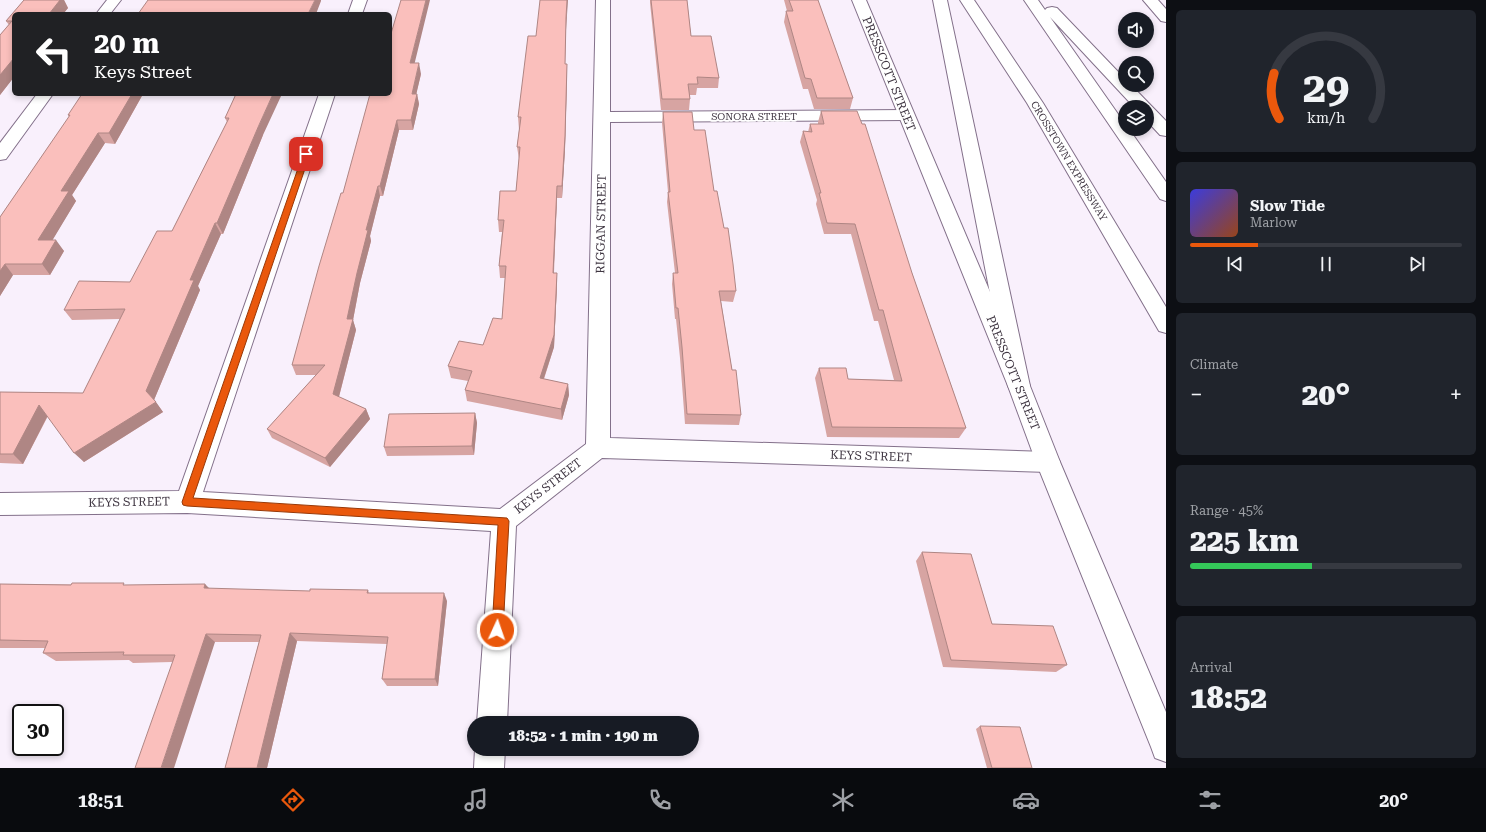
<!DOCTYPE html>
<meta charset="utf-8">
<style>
body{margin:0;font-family:"Roboto Serif",serif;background:#20242c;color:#f1f3f6;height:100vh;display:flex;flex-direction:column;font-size:15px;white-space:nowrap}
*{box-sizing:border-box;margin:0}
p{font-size:13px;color:#9ea1a6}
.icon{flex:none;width:22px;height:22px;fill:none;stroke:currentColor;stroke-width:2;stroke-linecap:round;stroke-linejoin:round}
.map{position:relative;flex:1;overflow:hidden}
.side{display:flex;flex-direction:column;gap:10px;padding:10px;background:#0d0f14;width:320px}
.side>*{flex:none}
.top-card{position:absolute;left:12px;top:12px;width:380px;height:84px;border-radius:6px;box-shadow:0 2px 6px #0003;background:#202124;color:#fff;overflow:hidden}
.buttons{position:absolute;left:1118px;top:12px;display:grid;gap:8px}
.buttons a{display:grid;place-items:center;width:36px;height:36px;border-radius:50%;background:#171b24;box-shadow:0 2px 6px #0003;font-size:20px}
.speed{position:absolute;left:12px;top:704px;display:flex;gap:8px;font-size:20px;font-weight:700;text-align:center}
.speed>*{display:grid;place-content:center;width:52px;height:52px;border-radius:50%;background:#171b24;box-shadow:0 2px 6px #0003;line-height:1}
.speed .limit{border:2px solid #111;border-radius:6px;background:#fff;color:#111}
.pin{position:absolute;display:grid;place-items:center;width:34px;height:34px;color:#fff;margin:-17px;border-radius:8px;box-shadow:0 2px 6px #0006}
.me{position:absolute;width:44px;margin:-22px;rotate:3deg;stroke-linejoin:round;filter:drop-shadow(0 0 3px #0008)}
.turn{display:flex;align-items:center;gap:14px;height:84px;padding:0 16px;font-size:18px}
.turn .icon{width:52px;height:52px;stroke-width:2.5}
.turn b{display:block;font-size:28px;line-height:34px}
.big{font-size:30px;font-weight:800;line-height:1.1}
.side .card{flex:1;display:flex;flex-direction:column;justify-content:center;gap:6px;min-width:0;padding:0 14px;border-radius:6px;background:#20242c}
.side .dial{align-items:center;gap:0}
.dial svg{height:104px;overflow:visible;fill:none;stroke:#363941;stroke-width:7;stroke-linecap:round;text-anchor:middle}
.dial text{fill:#f1f3f6;stroke:none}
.song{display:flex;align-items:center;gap:12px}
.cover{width:48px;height:48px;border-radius:6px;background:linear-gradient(135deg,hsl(240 70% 55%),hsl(20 70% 35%))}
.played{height:4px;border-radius:2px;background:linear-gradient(90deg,#ea580c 25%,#363941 25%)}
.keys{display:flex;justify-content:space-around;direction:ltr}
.heat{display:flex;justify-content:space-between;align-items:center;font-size:22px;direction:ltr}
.charge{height:6px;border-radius:3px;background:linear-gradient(90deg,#34c759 45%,#363941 0)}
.trip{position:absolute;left:467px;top:716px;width:232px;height:40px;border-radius:20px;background:#171b24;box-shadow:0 2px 6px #0003;font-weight:800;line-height:40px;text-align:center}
.menu{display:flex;height:64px;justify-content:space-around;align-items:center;background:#090b0e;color:#9ea1a6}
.menu .icon{width:28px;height:28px}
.menu .current{color:#ea580c}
.menu b{font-size:18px;color:#f1f3f6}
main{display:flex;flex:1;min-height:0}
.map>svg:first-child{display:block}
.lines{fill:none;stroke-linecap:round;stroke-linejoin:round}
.minor-casing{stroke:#83708a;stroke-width:2}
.major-casing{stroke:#83708a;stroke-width:2}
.highway-casing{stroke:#83708a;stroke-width:2}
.minor{fill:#fff;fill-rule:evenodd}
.major{fill:#fff;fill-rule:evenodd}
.highway{fill:#fff;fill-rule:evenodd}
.wall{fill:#d7a4a2}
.shaded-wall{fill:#af8684}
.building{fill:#fabfbc;stroke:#af8684}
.route{fill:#ea580c;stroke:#983908}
.labels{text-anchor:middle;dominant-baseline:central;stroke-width:3.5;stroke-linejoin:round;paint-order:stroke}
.far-street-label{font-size:10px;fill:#403743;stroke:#fff}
.street-label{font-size:12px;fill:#403743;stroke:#fff}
</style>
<main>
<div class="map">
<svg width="1166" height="768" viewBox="0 0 1166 768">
<rect width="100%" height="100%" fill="#f9f0fc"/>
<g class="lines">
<!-- minor casing -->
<g class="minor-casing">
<path id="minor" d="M107 0H121L110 14H96Z
M353 0H367L362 14H348Z
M596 0H610V112L906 110 912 112 914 115 912 118 906 120 610 122V438L1048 452 1056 455 1060 462 1056 469 1048 472 602 458 516 526 507 723H477L491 531 187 513 0 515V493L179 491 319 94H335L203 492 500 509 586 444Z
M37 94H53L6 159 0 160V143Z
M475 749H505L504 768H474Z"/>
</g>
<!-- major casing -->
<g class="major-casing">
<path id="major" d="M852 0H866L1030 386 1060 462 1166 712V762L1155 758 1151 747 1036 462 1008 386Z
M1143 0H1158L1166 9V22L1161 21Z"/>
</g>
<!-- highway casing -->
<g class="highway-casing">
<path id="highway" d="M933 0H947L1030 386 1027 392 1019 395 1011 392 1008 386Z
M960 0H974L1043 103 1166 307V333L1159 331 1027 103Z
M1024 0H1038L1045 10 1047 8 1052 7 1057 8 1125 79V85H1131L1166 121V136L1160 135 1147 121V107H1134L1050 17 1125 124V129H1129L1166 182V201L1160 199Z"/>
</g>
<!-- minor -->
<use href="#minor" class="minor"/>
<!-- major -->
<use href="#major" class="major"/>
<!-- highway -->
<use href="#highway" class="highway"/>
</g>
<!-- wall -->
<path class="wall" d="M24 0H64L68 8 63 14H14V77L0 95V35L9 25 6 21Z
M650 0H687L691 36 719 78 718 88H697L696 95H690V99L689 110H661L650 3Z
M784 0H818L853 98 850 109H814L808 89H803L784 22 786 11H787Z
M566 30 565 64H567V76L565 149 562 198H557L554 273 557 285 554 347 544 379 568 384 569 395 562 420 467 401 465 390 468 381 451 378 448 366 483 345 502 319 505 278H500L499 266 502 232H499L498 220 516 191 519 159 517 147 519 130 518 117 536 36Z
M421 74 416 94H417L419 104 413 130H399L383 196H380L370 236 371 241 360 283 353 320 356 330 339 397 366 409 370 419 330 467 272 438 267 429 316 375H296L292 365 343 193Z
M143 94 115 144 105 143 72 195 76 201 52 240 64 251 50 275H13L0 296V217L69 117 68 115Z
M236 94 263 135 223 234H221L198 286 200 290 154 400 163 412 84 462 48 416 23 464 0 463V392L83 393 120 319 72 320 64 310 130 282 172 231 227 122 225 118Z
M821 111 912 273 966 428 959 438 827 437 815 378 819 368 848 379 894 380 878 321H874L851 234H824L816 204 817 200 800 142 803 131 808 132 810 124H818V122Z
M663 112 694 130 714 191 724 228 736 291 733 302 721 301 732 370 741 415 739 425 685 424 680 358 676 319H675L672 284 673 273H675L667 202 668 192 662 123Z
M475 413 477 423 474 455 387 456 384 447Z
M922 552 992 624 1067 665 1056 672 943 667 916 561Z
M0 584 127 585 209 589 310 591 368 590 369 593 447 601 438 686H387L382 679 387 644 297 641 267 768H225L259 642H215L172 662 133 663 129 660 56 661 43 653 45 648H0Z
M980 726 1032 768H987L976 729Z"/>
<!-- shaded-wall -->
<path class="shaded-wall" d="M60 0H64L68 8 63 14H49Z
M315 0H321V1L316 14H308Z
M426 0H430L412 74 410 63Z
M567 0H568L566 30 565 76 566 18Z
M14 58V77L0 95V75Z
M419 63 421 74 414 104 412 94Z
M567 64V76L565 149 562 198V186Z
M132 94H143L115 144 109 133Z
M273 94H282L263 135 223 234 217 223 259 125Z
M417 94 419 104 413 130 411 120Z
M397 120 399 130 383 196 380 186Z
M98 133 105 143 72 195 76 201 46 251 38 240 61 191Z
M378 186 380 196 370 236 371 241 360 283 353 320 356 330 337 404 333 394 347 319 357 273 366 230Z
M557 186V198L553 285V273Z
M215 223 221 234 198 286 200 290 154 400 146 391 190 280Z
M56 240 64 251 50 275 42 264Z
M5 264 13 275 0 296V271Z
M557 273V285L554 347 540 390V378Z
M568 384 569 395 562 420 561 409Z
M156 402 163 412 84 462 74 453Z
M39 405 48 415 23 464 13 454Z
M366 409 370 419 330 467 325 458Z
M475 413 477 423 474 455 472 446Z
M205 584 214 593 204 588Z
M444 593 447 601 438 686 435 679Z
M290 633 297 641 267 768H257Z
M206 634 215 642 174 768H161Z"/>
<!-- building -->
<path class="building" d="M24 0H60L49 14H14V58L0 75V35L12 21H6Z
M148 0H315L308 14H138Z
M401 0H426L410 63H419L412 94H417L411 120H397L380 186H378L366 230H368L357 273 347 319H353L333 394 366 409 325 458 267 429 325 365H292L319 266 341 193H343L370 94H390V37Z
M540 0H567L566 18 565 64H567L565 136 562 186H557L553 273H557L554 335 540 378 568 384 561 409 465 390 472 371 448 366 459 341 483 345 493 318 502 319 506 266H499L504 220H498L500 191H516L520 147H517L521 117H518L528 36H536Z
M651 0H687L691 36H711L719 78 697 77 698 84H688L690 99H662Z
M789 0H818L853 98H817L811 79 805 78 786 11H793Z
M82 94H132L109 133H98L61 191H69L38 240H56L42 264H5L0 271V217L70 115H68Z
M236 94H273L259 125 217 223H215L190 280H194L146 391 156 402 74 453 39 405 13 454H0V392L83 393 125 309 64 310 79 281 130 282 157 231H172L229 118H225Z
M821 111H857L862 124H865L912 273 966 428 832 427 819 368H846L848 379 902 381 883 310H879L855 224 827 223 819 193H821L803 131 812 132 810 124H824Z
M663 112H692L694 130H705L714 191H717L724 228H728L733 264 736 291H719L732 370H736L741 415 687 414 682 347 678 308H676L673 273H678L668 192H670Z
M475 413 472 446 384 447 389 414Z
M922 552 971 554 992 624 1053 626 1067 665 951 660Z
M72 583H124L123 585 205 584 204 588 310 591V589L368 590 367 593H444L435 679H382L388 637 290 633 257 768H225L261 635 206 634 161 768H135L175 655H123L124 652 43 653 48 641 0 640V584L71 585Z
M980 726 1020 727 1032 768H992Z"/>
<!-- route -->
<path class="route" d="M306 152 310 154 193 498 507 518 509 521 503 630 501 634 497 635 493 634 492 630 498 525 187 506 183 505 182 502 303 154Z"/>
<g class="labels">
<!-- far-street labels -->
<g class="far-street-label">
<text x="754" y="116">SONORA STREET</text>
<text transform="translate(1069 161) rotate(59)">CROSSTOWN EXPRESSWAY</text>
</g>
<!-- street labels -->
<g class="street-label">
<text transform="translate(889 74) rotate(68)">PRESSCOTT STREET</text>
<text transform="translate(601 224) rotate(-89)">RIGGAN STREET</text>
<text transform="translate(1013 373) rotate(68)">PRESSCOTT STREET</text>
<text transform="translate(871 456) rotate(2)">KEYS STREET</text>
<text transform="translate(548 486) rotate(-38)">KEYS STREET</text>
<text transform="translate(129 502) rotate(-1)">KEYS STREET</text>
</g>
</g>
</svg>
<div class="buttons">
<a><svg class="icon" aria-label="sound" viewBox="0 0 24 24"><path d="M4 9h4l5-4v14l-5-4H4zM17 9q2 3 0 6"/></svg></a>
<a><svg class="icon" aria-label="search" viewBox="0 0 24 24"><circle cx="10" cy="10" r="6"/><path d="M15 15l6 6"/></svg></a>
<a><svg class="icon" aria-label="layers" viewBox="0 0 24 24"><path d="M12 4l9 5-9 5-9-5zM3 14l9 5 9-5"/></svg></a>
</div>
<div class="speed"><div class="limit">30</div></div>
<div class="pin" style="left:306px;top:154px;background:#d93025"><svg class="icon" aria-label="arrive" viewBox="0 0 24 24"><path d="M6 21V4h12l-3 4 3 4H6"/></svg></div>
<svg class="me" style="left:497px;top:630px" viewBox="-20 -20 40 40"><circle r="17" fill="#ea580c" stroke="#fff" stroke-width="3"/><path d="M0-11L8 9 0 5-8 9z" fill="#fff"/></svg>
<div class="trip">18:52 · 1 min · 190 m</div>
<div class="top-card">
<div class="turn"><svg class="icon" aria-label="left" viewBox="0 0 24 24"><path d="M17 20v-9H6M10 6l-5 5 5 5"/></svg><div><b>20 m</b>Keys Street</div></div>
</div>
</div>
<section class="side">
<div class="card dial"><svg viewBox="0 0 100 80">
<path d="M14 69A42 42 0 1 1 86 69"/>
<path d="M14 69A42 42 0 0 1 10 34" stroke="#ea580c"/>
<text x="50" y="56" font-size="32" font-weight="700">29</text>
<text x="50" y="72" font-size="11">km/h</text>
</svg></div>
<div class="card">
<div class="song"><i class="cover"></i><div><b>Slow Tide</b><p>Marlow</p></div></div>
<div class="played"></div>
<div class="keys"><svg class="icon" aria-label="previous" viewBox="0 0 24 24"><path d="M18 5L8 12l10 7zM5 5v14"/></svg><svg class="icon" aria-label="pause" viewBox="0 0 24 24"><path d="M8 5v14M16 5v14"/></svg><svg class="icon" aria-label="next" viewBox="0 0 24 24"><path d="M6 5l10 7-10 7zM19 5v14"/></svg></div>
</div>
<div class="card"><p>Climate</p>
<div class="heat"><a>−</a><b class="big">20°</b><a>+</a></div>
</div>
<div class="card"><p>Range · 45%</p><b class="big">225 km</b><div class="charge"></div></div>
<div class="card"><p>Arrival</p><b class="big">18:52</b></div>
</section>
</main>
<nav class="menu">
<b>18:51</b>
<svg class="icon current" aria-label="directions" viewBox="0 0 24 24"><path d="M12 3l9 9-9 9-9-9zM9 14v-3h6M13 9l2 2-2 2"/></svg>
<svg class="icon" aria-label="music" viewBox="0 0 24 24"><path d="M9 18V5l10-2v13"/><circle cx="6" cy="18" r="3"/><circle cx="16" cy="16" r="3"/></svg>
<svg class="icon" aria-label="phone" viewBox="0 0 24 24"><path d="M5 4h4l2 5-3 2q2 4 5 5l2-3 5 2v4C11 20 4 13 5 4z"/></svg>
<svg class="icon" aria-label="climate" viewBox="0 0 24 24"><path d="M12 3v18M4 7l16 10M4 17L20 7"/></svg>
<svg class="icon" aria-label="car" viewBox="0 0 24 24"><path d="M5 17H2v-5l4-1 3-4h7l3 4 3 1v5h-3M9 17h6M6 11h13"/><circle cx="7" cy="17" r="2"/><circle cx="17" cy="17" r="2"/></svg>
<svg class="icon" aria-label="filters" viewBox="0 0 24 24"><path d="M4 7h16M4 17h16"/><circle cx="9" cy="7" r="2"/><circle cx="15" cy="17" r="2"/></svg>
<b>20°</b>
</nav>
